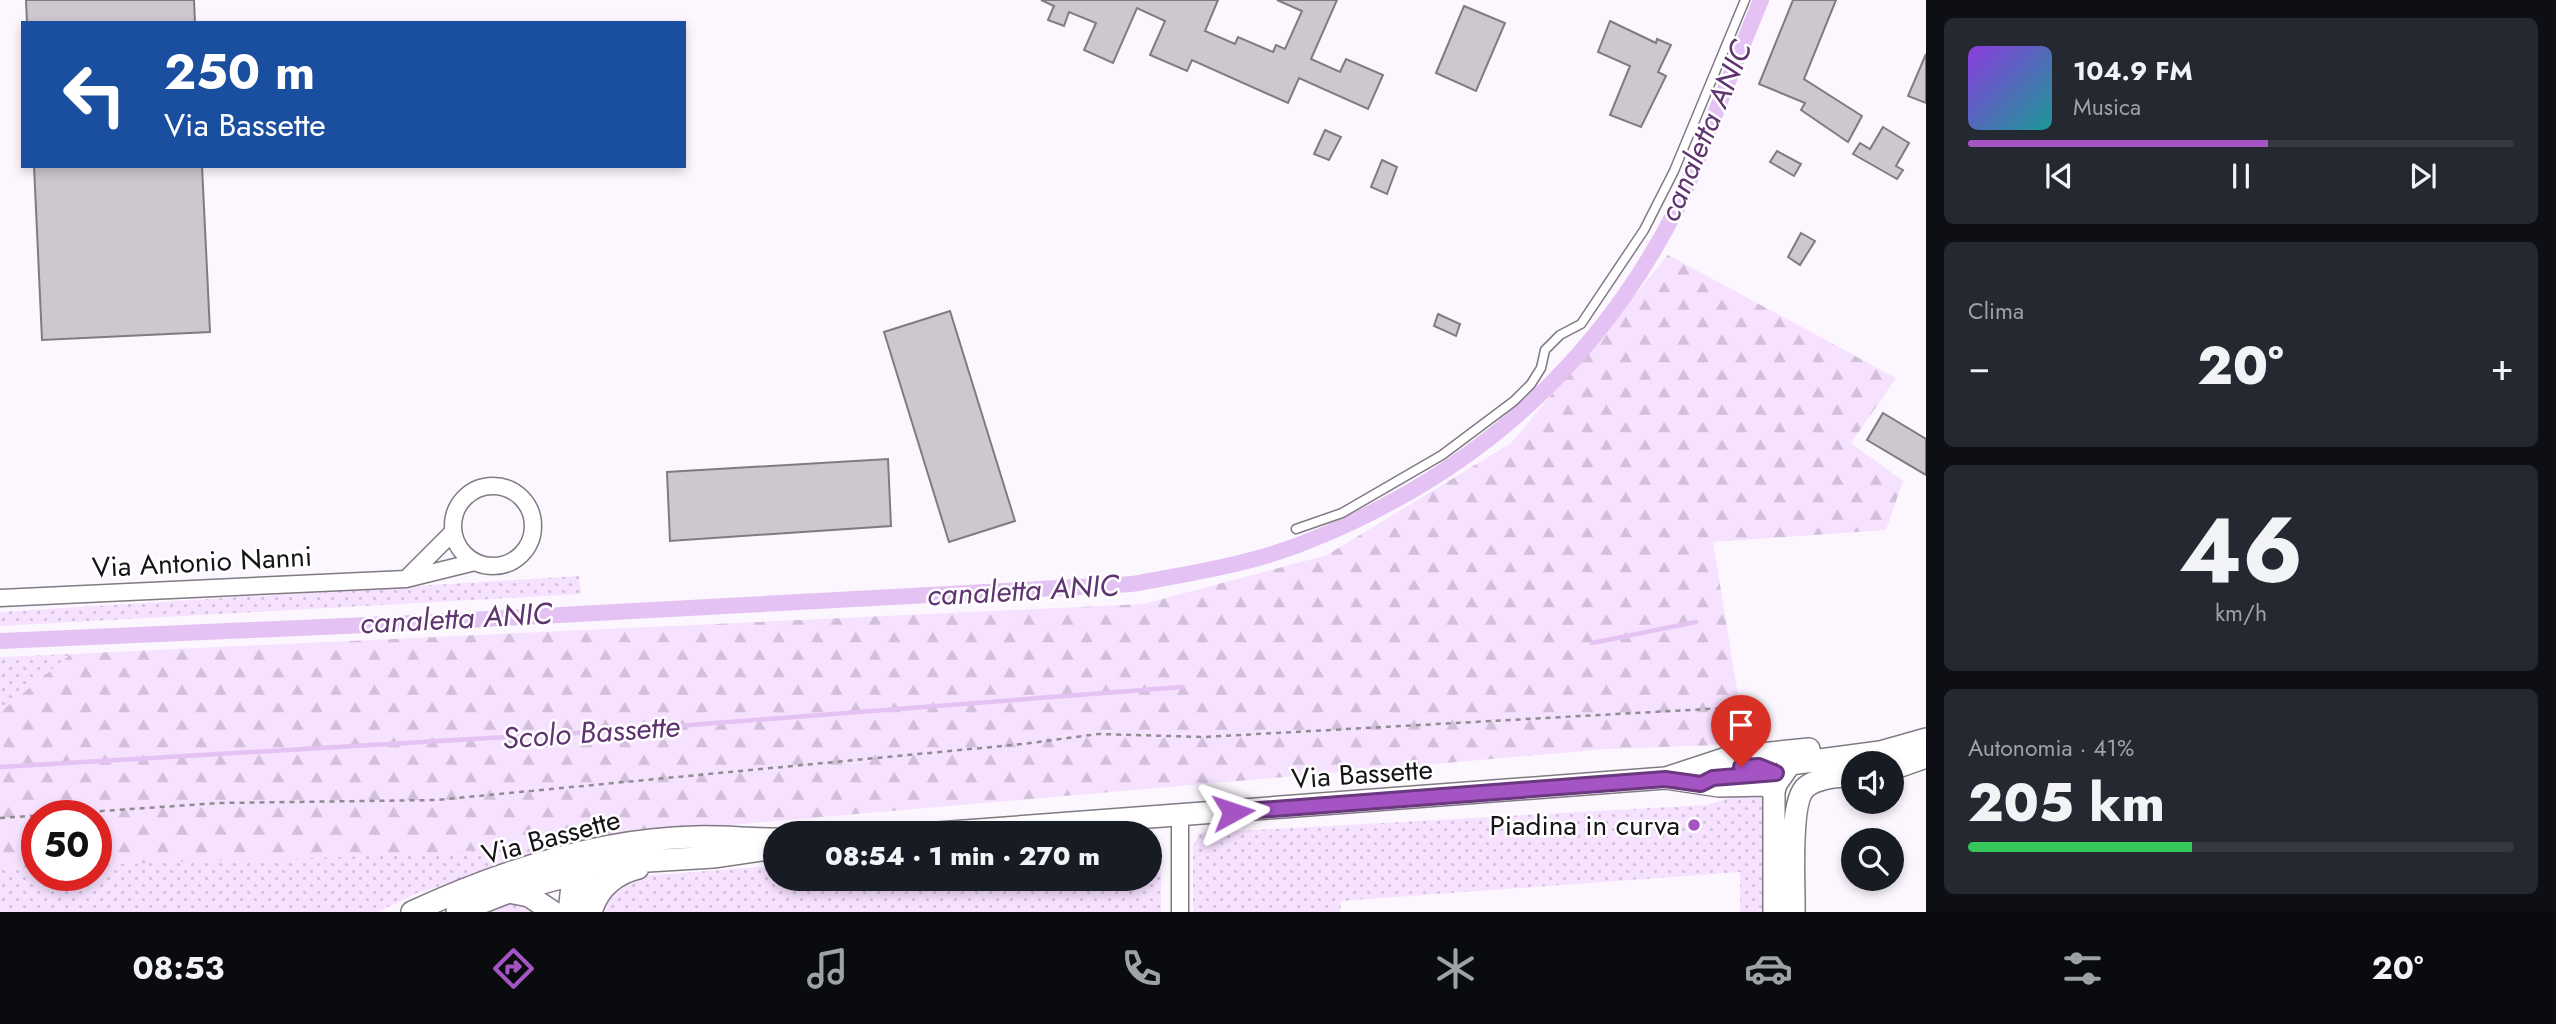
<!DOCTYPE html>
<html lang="it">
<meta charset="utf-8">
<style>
body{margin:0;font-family:Jost,sans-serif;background:#242831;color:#f1f3f6;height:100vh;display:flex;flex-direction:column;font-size:26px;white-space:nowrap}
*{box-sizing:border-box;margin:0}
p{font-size:23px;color:#9ea1a6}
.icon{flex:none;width:38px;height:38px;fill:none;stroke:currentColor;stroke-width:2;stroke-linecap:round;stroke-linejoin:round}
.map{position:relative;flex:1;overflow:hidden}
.sheet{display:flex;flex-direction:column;gap:18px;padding:18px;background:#0d0f14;width:630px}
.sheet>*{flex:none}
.hud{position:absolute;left:21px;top:21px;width:665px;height:147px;border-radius:0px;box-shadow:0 4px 10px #0003;background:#1a4fa0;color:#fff;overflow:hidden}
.buttons{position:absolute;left:1841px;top:751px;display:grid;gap:14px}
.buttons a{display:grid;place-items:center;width:63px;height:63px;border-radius:50%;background:#171b24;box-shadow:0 4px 10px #0003;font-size:35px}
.speed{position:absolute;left:21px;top:800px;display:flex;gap:14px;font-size:35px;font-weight:700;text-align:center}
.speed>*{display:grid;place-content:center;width:91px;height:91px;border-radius:50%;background:#171b24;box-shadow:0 4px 10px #0003;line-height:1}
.speed .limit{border:10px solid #d22;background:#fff;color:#111}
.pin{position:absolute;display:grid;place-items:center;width:60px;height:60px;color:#fff;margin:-72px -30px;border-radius:50% 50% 50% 0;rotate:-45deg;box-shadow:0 0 7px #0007}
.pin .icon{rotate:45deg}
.me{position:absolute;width:77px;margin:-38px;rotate:85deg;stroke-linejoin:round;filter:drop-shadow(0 0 5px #0008)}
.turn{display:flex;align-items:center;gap:24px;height:147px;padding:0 28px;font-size:32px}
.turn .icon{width:91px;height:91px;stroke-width:2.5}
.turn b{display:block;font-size:49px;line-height:60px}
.big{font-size:52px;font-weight:800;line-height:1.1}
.sheet .widget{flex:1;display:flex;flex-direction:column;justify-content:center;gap:10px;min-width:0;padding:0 24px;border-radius:10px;background:#242831}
.sheet .dial{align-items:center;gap:0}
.dial b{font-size:91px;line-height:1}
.song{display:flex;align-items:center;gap:21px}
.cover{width:84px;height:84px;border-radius:10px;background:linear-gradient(135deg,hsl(270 70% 55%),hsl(180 70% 35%))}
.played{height:7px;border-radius:4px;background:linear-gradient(90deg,#a554c4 55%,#363941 55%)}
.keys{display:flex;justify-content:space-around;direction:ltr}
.heat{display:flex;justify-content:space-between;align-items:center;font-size:38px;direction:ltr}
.charge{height:10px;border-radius:5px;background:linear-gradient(90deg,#34c759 41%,#363941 0)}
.trip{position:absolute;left:763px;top:821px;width:399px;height:70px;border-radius:35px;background:#171b24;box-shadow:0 4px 10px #0003;font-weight:800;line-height:70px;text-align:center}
.tab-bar{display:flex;height:112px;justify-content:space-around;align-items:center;background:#090b0e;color:#9ea1a6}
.tab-bar .icon{width:49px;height:49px}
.tab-bar .on{color:#a554c4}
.tab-bar b{font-size:32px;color:#f1f3f6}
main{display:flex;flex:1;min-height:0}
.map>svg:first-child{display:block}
.grass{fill:url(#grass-dots)}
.forest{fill:url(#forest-firs)}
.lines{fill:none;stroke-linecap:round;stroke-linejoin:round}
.stream{stroke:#e5c2f4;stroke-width:4.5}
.canal{stroke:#e5c2f4;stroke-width:16}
.building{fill:#cdc7d0;stroke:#807a83;stroke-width:2}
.lane-casing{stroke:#807a83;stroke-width:11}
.street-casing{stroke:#807a83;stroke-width:19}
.secondary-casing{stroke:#807a83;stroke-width:24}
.path{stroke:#908c91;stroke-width:2.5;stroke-dasharray:5 5;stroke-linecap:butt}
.lane{stroke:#fff;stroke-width:8}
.street{stroke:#fff;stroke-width:16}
.secondary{stroke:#fff;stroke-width:21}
.route-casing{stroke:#6b377f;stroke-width:18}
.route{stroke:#a554c4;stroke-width:12}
.poi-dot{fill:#a554c4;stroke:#fff;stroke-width:2.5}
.labels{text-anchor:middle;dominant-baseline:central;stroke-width:5;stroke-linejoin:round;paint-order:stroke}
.street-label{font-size:28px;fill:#161417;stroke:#fff}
.poi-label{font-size:28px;fill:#161417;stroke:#fff;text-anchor:end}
.water-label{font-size:30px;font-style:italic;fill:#5f3470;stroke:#fff}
</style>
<main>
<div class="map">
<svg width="1926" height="912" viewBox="0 0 1926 912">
<defs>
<pattern id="grass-dots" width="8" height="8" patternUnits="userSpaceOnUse" patternTransform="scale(1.75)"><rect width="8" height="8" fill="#f6e1ff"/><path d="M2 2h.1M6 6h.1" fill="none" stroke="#d2c0da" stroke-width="1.8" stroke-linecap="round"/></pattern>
<pattern id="forest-firs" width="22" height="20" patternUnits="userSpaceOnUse" patternTransform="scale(1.75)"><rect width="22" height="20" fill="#f6e1ff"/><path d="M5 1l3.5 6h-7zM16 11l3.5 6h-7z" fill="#d2c0da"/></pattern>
</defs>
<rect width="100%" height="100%" fill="#fcf7fe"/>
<!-- grass -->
<path class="grass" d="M579 576 581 594 0 626V612Z
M71 654 0 712V657Z
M1751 791 1765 798 1767 912H1740V872L1341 901 1340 912H1193V846L1200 833 1707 805Z
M1150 838 1161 847V912H603L605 901 628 877 775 866V878H1150Z
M598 841 417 893 378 912H0V869L37 867V875H96V865L500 848Z
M514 901 541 912H467Z"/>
<!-- forest -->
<path class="forest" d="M1668 255 1896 378 1851 443 1903 481 1886 530 1713 542 1746 744 1607 749 672 830C482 859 288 857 96 865V816H37V867L0 869V712L71 654 1143 604 1327 555 1511 443Z"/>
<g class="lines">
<!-- stream -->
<path class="stream" d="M1592 643 1696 622
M0 767 625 730 1182 687"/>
<!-- canal -->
<path class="canal" d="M0 641 412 623 1132 584C1192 573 1254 564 1311 540 1474 474 1599 363 1678 206 1689 184 1697 160 1706 137 1724 92 1742 46 1761 0"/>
</g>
<!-- building -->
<path class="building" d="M26 0H194L195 23H27Z
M1041 0H1218L1205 31 1235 44 1238 37 1273 52 1276 45 1285 49 1302 11 1277 0H1337L1311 59 1340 72 1346 59 1383 75 1368 109 1299 78 1288 103 1192 60 1187 71 1150 55 1165 21 1137 8 1113 63 1084 50 1096 23 1069 12 1064 26 1048 20 1054 6Z
M1793 0H1836L1804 79 1862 116 1848 142 1801 110 1805 103 1759 84Z
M1464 6 1505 23 1476 91 1436 73Z
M1610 21 1656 43 1657 39 1671 45 1658 72 1666 76 1641 127 1610 115 1630 66 1598 52Z
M1926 54V103L1908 96Z
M1883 127 1909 143 1896 166 1903 170 1897 179 1853 154 1860 143 1870 149Z
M1325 130 1341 137 1329 160 1314 154Z
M1777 151 1801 164 1794 176 1770 162Z
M1382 160 1397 167 1387 194 1371 187Z
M34 166H202L210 332 42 340Z
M1801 233 1815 241 1800 265 1788 257Z
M950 311 1015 521 949 542 884 332Z
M1438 314 1460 324 1456 336 1434 326Z
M1883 413 1926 439V475L1867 440Z
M888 459 891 526 670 541 667 472Z"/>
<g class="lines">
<!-- lane casing -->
<g class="lane-casing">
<path id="lane" d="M1296 529 1342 513 1442 455 1514 401 1531 384 1541 368 1545 350 1560 335 1581 324 1644 230 1674 171 1745 0"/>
</g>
<!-- street casing -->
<g class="street-casing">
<path id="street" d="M453 526a40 40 0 1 1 80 0a40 40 0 1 1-80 0Z
M408 577 453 532
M0 598 406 579 475 562
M1180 912V816"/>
</g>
<!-- secondary casing -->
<g class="secondary-casing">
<path id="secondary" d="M1892 769 1926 757
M1666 778 1730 757 1809 749
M938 833 1665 778 1719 786 1766 785 1774 792
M574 865 587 873 588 912
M509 892 529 896 553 912
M412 912C499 872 598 839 695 837 721 836 749 839 775 839
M457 912 509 892 615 863 713 857 768 849
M569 912 573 877 582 865
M591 912C598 888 614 874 638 868
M1774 912V792L1776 784 1790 764 1880 752 1926 739
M1794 912C1795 887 1788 802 1806 787 1819 777 1837 777 1853 775"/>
</g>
<!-- path -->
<path class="path" d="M0 818 219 803 436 800 1023 744 1098 734 1204 737 1725 708 1751 725 1759 736"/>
<!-- lane -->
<use href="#lane" class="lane"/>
<!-- street -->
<use href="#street" class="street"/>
<!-- secondary -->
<use href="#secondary" class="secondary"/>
</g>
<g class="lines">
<!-- route casing -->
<g class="route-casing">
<path id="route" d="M1233 812 1665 779 1701 784 1713 778 1776 773 1759 766 1741 767"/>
</g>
<!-- route -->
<use href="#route" class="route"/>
</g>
<!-- markers -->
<circle class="poi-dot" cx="1694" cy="825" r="7"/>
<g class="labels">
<!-- street labels -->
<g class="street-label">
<text transform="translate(202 562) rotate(-3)">Via Antonio Nanni</text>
<text transform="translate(1362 774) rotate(-4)">Via Bassette</text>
<text transform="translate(551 837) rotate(-15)">Via Bassette</text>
</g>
<!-- poi labels -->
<g class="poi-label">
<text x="1680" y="825">Piadina in curva</text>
</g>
<!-- water labels -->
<g class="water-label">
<text transform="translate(1705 131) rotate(-67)">canaletta ANIC</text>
<text transform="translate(1023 590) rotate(-3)">canaletta ANIC</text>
<text transform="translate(456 618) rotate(-3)">canaletta ANIC</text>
<text transform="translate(591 732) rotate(-4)">Scolo Bassette</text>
</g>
</g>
</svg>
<div class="buttons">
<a><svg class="icon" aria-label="sound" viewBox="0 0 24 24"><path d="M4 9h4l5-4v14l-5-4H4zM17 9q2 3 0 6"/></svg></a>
<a><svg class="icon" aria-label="search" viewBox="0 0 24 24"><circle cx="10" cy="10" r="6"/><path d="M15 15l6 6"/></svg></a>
</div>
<div class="speed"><div class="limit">50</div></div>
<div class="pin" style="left:1741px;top:767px;background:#d93025"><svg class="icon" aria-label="arrive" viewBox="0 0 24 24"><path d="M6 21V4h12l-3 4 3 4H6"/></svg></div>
<svg class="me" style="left:1233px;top:812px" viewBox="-20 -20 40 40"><path d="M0-17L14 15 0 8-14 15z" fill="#a554c4" stroke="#fff" stroke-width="4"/></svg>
<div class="trip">08:54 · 1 min · 270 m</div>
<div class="hud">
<div class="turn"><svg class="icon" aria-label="left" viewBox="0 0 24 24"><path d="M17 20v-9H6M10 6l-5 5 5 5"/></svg><div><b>250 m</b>Via Bassette</div></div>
</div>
</div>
<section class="sheet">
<div class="widget">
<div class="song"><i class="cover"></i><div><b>104.9 FM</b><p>Musica</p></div></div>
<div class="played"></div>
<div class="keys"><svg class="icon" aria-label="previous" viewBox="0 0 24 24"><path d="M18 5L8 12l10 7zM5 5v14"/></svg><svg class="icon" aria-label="pause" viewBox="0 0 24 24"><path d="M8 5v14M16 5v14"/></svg><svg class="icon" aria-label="next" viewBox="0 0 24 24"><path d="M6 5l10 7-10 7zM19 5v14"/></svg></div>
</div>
<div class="widget"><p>Clima</p>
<div class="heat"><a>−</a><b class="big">20°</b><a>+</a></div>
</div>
<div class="widget dial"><b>46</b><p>km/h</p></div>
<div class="widget"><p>Autonomia · 41%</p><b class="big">205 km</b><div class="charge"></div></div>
</section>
</main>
<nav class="tab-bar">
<b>08:53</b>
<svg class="icon on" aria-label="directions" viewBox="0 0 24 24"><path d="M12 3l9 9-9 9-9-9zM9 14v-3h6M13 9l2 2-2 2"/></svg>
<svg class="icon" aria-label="music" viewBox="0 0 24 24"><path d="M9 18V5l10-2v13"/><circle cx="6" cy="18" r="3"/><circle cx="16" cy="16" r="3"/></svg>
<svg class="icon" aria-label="phone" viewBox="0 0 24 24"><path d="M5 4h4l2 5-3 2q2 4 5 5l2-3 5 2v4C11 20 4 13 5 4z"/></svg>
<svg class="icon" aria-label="climate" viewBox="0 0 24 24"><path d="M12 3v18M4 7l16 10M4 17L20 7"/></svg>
<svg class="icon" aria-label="car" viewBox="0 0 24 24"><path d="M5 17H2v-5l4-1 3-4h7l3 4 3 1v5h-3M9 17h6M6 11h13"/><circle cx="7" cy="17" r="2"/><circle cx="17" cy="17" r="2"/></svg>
<svg class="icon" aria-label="filters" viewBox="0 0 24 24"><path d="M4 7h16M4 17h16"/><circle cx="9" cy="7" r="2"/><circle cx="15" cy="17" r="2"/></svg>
<b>20°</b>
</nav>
